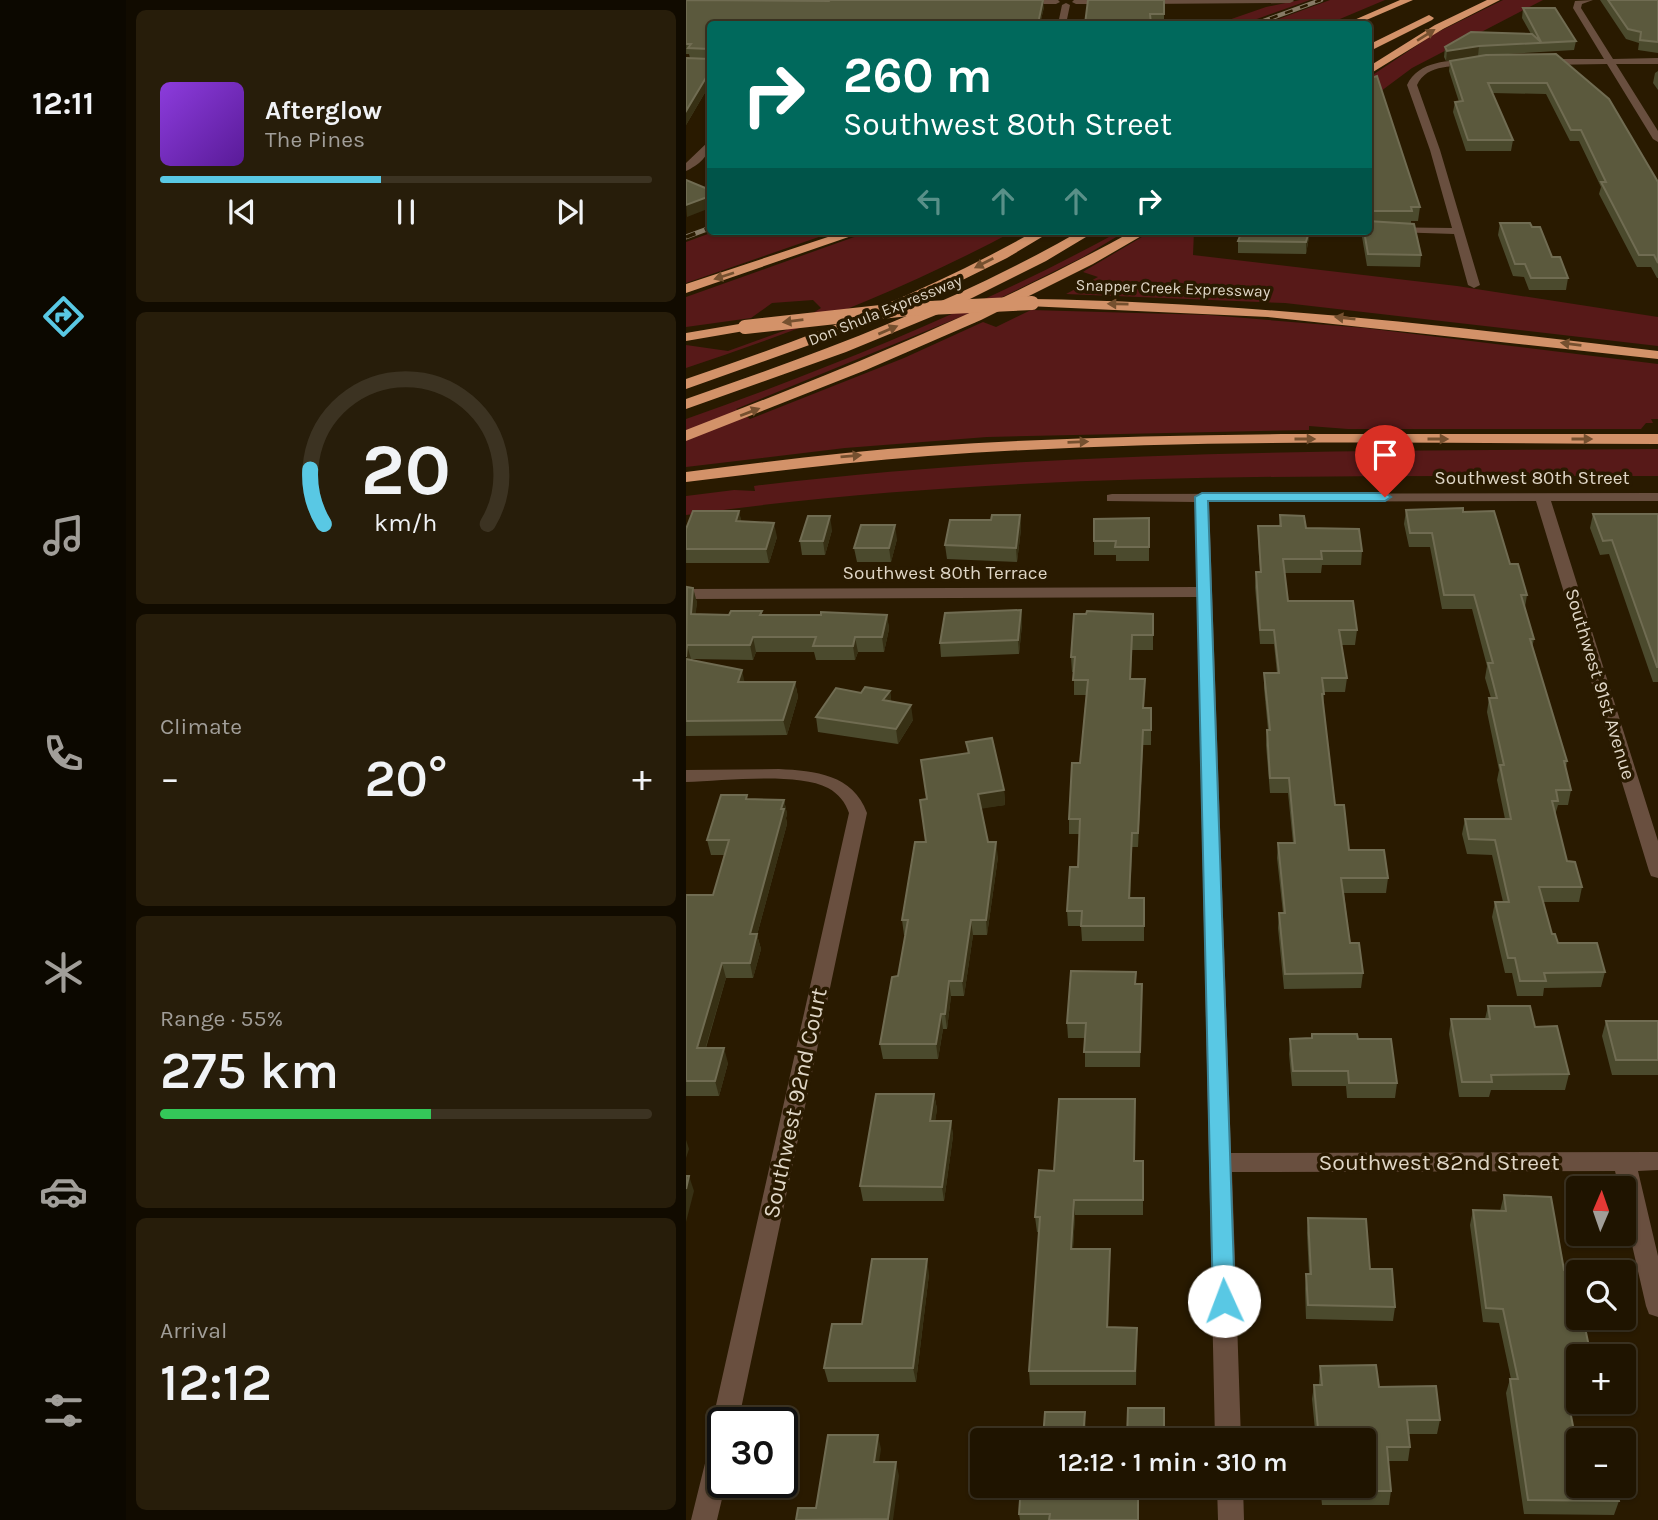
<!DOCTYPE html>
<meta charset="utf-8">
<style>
body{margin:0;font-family:Karla,sans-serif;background:#271d0a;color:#f1f3f6;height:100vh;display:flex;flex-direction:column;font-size:26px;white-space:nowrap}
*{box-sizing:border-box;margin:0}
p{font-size:23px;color:#a19e99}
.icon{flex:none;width:38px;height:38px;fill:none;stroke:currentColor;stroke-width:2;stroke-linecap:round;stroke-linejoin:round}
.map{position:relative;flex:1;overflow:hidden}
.panel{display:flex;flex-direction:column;gap:10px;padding:10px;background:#110b00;width:560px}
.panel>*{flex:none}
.guide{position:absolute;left:21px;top:21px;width:665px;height:214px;border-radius:7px;box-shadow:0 2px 5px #0004,0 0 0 2px #3c3322;background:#00695c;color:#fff;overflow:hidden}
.needle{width:46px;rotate:2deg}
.buttons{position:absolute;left:880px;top:1176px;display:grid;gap:14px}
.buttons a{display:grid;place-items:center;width:70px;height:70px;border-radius:7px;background:#1f1400;box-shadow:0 2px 5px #0004,0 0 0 2px #3c3322;font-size:35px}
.speed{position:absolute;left:21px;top:1407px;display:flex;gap:14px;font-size:35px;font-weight:700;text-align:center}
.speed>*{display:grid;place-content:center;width:91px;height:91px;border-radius:50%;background:#1f1400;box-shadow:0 2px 5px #0004,0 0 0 2px #3c3322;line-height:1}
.speed .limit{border:4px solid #111;border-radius:10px;background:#fff;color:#111}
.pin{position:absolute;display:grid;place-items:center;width:60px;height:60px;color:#fff;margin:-72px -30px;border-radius:50% 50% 50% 0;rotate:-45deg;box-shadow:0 0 7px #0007}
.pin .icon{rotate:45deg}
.me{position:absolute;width:77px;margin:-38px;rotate:358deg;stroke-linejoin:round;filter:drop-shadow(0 0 5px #0008)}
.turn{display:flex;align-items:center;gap:24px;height:147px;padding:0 21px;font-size:32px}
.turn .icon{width:91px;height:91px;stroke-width:2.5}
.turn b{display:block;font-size:49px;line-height:60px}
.lanes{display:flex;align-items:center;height:66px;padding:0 21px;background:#0003;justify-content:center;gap:35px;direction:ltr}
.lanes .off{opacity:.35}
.big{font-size:52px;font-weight:600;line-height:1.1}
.panel .widget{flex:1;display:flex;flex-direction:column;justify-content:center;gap:10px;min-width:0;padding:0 24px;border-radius:10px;background:#271d0a}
.panel .dial{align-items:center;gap:0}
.dial svg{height:182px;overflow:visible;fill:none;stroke:#3c3322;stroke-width:7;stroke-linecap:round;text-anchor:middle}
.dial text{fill:#f1f3f6;stroke:none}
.song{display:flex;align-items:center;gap:21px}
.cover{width:84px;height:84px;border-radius:10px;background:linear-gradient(135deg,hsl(270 70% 55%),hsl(270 70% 35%))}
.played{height:7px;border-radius:4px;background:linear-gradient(90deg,#59c8e4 45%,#3c3322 45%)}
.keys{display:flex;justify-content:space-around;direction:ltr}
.heat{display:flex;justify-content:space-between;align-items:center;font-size:38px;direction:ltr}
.charge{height:10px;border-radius:5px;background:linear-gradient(90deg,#34c759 55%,#3c3322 0)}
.trip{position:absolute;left:284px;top:1428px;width:406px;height:70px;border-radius:7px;background:#1f1400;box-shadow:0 2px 5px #0004,0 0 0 2px #3c3322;font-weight:600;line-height:70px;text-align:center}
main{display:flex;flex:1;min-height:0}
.menu{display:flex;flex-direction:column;width:126px;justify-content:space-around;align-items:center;background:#0c0800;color:#a19e99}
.menu .icon{width:49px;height:49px}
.menu .on{color:#59c8e4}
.menu b{font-size:32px;color:#f1f3f6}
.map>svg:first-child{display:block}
.green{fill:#571918}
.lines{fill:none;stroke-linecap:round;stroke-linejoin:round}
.minor{fill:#694f3f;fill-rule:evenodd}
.tertiary{fill:#694f3f;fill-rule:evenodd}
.motorway{fill:#d39269;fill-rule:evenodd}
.rail-far1-casing{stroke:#867a65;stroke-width:4.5}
.rail-casing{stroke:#867a65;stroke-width:5}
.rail-far1{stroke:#291a00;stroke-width:2.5;stroke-dasharray:8;stroke-linecap:butt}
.rail{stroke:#291a00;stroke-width:3.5;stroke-dasharray:10;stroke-linecap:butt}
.motorway-bridge{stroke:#d39269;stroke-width:14}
.wall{fill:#4b4a2d}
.shaded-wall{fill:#373014}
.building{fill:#5b593d;stroke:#706c52;stroke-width:2}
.oneway{fill:#75502f}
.route{fill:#59c8e4;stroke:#3a8294;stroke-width:2}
.labels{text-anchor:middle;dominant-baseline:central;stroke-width:7;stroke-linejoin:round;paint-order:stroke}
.far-street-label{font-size:16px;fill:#dfd6c6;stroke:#291a00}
.street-label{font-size:19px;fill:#dfd6c6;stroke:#291a00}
.near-street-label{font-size:23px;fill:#dfd6c6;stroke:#291a00}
</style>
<main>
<nav class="menu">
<b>12:11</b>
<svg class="icon on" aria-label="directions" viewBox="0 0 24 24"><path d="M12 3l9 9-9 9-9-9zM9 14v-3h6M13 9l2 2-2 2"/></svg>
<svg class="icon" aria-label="music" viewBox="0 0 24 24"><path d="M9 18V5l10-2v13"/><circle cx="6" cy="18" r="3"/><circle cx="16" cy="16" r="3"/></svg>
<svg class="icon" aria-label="phone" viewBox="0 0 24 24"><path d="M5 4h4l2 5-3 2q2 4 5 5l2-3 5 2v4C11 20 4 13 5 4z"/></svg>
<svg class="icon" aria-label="climate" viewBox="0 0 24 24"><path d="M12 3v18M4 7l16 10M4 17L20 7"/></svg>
<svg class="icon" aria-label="car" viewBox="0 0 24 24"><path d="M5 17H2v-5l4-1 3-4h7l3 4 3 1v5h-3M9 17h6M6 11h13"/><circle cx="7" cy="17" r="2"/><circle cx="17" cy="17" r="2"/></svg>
<svg class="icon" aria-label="filters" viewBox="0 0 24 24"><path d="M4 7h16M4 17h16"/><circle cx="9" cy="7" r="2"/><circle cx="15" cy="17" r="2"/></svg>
</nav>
<section class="panel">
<div class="widget">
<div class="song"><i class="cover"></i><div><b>Afterglow</b><p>The Pines</p></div></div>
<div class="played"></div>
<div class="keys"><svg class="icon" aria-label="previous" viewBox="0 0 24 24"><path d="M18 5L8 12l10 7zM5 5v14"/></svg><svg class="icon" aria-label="pause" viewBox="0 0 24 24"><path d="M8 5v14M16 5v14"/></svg><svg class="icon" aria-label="next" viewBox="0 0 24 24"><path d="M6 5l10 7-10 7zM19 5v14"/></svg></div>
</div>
<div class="widget dial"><svg viewBox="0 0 100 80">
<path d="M14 69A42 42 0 1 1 86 69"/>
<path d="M14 69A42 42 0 0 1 8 45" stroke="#59c8e4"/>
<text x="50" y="56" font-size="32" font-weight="700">20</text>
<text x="50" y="72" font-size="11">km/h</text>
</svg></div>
<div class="widget"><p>Climate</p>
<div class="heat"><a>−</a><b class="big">20°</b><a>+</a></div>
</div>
<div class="widget"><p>Range · 55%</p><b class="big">275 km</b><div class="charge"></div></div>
<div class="widget"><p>Arrival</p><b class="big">12:12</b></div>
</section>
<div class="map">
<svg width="972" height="1520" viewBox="0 0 972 1520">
<rect width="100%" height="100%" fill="#291a00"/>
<!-- green -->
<path class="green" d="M614 0H624L557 24H531L580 7Z
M644 0H699L642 24H579Z
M817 0H857L726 68 683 100 682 78 748 34Z
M30 231H150L0 283V242Z
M185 231H328C223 287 113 331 0 368V345L42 351 100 330 135 308 127 300 86 303 65 318 0 327V297Z
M434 231H440L397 257 284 313 50 409 64 419 218 358 297 322 310 327 345 310 522 315 679 328 972 364V419H965L967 423H960L955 429H662L623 426V430L301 437 159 448 0 467V419C150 366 295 307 434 231Z
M466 231H508L507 255 771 286 972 317V346L599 303 380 294 412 277 397 272 400 270Z
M972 449V476C647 477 322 469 0 515V496L48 490 69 491 68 486C368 449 670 451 972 449Z"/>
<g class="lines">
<!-- minor -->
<path class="minor" d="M333 0H372L374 2 370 4H335L331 2Z
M388 0H428L430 2 426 4H390L386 2Z
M451 0H607L608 1 604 3 454 4Z
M907 0 896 4 895 8 927 59 972 58V64H930L972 131V142L967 139 921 64 857 65 853 62 857 59H918L887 8 889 1Z
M380 3 384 5 380 24H372L376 5Z
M787 59 790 60V64C770 67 741 63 731 85L754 150 794 285 788 288 782 285 768 234 677 231H682V227L766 228 744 150 721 85C733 60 763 61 787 59Z
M24 140C25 155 13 165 0 171V163Z
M972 493V501H865L972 841V878L965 876 963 871 850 501 523 502 545 1153 972 1152V1170L952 1171 972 1256V1317L963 1314 960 1306 938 1210V1188H933L929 1171 546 1172 555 1440H529L511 597 0 599V589L511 587 509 502 421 501V495L426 494Z
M93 769C129 771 167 774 181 813L52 1423H37V1482H40L31 1520H5L28 1427 26 1423 163 813C159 802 153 794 142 788 111 772 37 781 0 782V770Z
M531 1486H557L558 1520H532Z"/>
<!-- tertiary -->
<path class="tertiary" d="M509 0 505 3 501 1V0Z"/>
<!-- motorway -->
<path class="motorway" d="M714 0H727L671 24H659Z
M801 0H814L757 29 682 75V67L749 25Z
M743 15 748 18 746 20 682 52V45Z
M160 231H180L0 293V284Z
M349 231H366L321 258 234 301 143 338 0 389V379C121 338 238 294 349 231Z
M394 231H410L360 261 262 310 160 352 0 409V399C136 352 269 303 394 231Z
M447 231H464L407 264 295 320 180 370 0 441V430C153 371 304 310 447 231Z
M346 299C556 302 764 326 972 351V359L582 317 341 306 339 303Z
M59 323 64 324 66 327 64 330 0 341V333Z
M607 434H972V444C729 443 485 438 242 456 161 462 81 472 0 482V472C81 462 162 451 244 446 365 438 486 435 607 434Z"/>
<!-- rail-far1 casing -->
<g class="rail-far1-casing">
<path id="rail-far1" d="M569 24 635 0"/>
</g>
<!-- rail casing -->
<g class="rail-casing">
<path id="rail" d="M0 237 24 228"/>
</g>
<!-- rail-far1 -->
<use href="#rail-far1" class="rail-far1"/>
<!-- rail -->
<use href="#rail" class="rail"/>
<!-- motorway-bridge -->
<path class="motorway-bridge" d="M59 327 222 309 346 303"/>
</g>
<!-- wall -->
<path class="wall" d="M0 0 91 1 358 7 354 24H24V84L0 125V58H4L3 54H0Z
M402 0H478V24H465Z
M914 0H972V53L952 50 953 43 940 39Z
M837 8 890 41 888 50 805 55 870 54 972 182V278H971L965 267H951L913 194 915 187 893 141H884L860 94 806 93 827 140 825 151H780L767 112 769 102H773L763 71 764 61 798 55 760 61 758 57 759 47 845 34 836 18Z
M972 71V90L967 83 969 73Z
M682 79 734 207 732 221H725V224L735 255 734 267 681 266 675 231H682Z
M814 223 846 227 882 278 880 290H843L838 277 827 276 812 235Z
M556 231H624L620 254 552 253V241Z
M720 510 777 512 824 564 841 595 839 607 848 639 846 648 881 761 880 768 885 790 882 805H872L869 815 881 861 896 887 893 902H857L866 934 872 943 919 972 915 987 858 988 857 996H831L826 973H819L806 917 809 902H817L806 855 781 854 776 834 779 819H819L811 780 813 770 801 712 803 698H805L799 678 801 666 786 609H756L744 547H723L718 524Z
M53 511 55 521 91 537 83 563H0V529Z
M907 514H972V682H967L923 554 914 555 904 528Z
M334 515 335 529 331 562 261 559 259 545 305 520Z
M594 515 620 528 676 551 675 565H636L635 573H598L602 601 671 630 669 645H655L661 678 659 692H638L637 709 649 805 663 850 702 878 700 893H658L664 943 677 973 675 988 598 989 592 928 593 913H597L591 858 592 843H607L602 793H584L580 745 581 730H582L578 688V673H591L588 644H574L569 587 570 572H574L572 540V526H593Z
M463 518V561H430V555H408V541Z
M146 530 139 555H116L114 541Z
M211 539 205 562H171L168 548Z
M7 588 11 603 9 614 201 615 203 629 198 652H172L169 660H130L128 652H70L67 660 5 659 59 682H109L112 697 101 735 0 736V589Z
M335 610 336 624 333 654 255 657 254 643Z
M467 614V650H446L445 679H459L458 708 465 723V745H457L452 847H446L444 898H458V941H396L395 926H382L381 911 392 867 393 834H383V819L394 763 400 695H388V672H386L385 657Z
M204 691 205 701 227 720 212 744 132 732 130 717 175 693Z
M280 742 318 790 319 805 295 808 302 842 312 857 301 935H287L278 996H265L261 1029H257L252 1059H197L194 1044 212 976 219 935H218L216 920 240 842 282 754Z
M62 799 98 800 101 814 100 818 101 824 71 935 75 949 67 978H40L20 1048 42 1063 33 1096H0V895H27L38 855H25L21 840Z
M450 984H456L454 1067H399V1038H382L381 1023Z
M802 1006 849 1027 883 1074 879 1090H805L803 1097H773L763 1034 765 1019H799Z
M920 1021H972V1075H926L916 1036Z
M604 1039H672L711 1083 709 1098H661L660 1086H606L603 1054Z
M248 1094 251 1109 249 1121H265L267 1136 258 1201H177L174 1186Z
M449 1099V1161H457V1215H389L387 1249 424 1263 422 1328H451L450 1385H344L343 1371 353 1232H351L349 1217 368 1171Z
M818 1195 892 1356V1402H918L914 1415 885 1414 892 1452 933 1501 928 1515 838 1514 820 1393 824 1379H825L813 1323 797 1322 784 1225 787 1210 814 1211Z
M622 1218 684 1269 709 1307 707 1321 620 1319 619 1289 620 1274H623L621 1233Z
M243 1274 230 1382H142L138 1368 176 1324Z
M634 1366 693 1387 754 1420 751 1434H723L724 1447 722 1461H702L705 1491 703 1505H636L634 1486H677V1440H630L626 1399 628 1385H633Z
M335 1486H453L452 1520H334L333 1514Z"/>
<!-- shaded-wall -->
<path class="shaded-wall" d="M357 0 358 7 354 24H352Z
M793 46 792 56 760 61 761 51Z
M24 71V84L0 125V111Z
M24 196V208L1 217 0 205Z
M623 231H624L620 254V242Z
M53 511 56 525 50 521Z
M334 515 335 529 331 562 330 548Z
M144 516 146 530 139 555 137 541Z
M88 523 91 537 83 563 80 549Z
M209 525 211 539 205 562 203 548Z
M7 588 11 603 8 629 5 614Z
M335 610 336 624 333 654 332 640Z
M201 615 203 629 198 652 196 637Z
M67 637 70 652 67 660 64 645Z
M169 637 172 652 169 660 167 646Z
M1 645 5 659 3 673 0 659Z
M56 670 59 684 52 682Z
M109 682 112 697 101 735 97 720Z
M204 691 206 706 197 700Z
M225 705 227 720 212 744 210 729Z
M457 730V745L452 847V833Z
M318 790 319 805 294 809 292 794Z
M98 800 101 814 100 818 101 824 71 935 75 949 67 978 64 963V934Z
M446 833V847L444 913 443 898Z
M310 842 312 857 301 935 300 920Z
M285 920 287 935 278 996 276 981Z
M36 963 40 978 15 1063 11 1048Z
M263 981 265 996 261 1029 259 1014Z
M255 1014 257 1029 252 1059 250 1044Z
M38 1048 42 1063 33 1096 29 1081Z
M248 1094 251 1109 247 1136 244 1121Z
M265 1121 267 1136 258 1201 256 1187Z
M0 1140 3 1149 0 1158Z
M3 1176 8 1191 0 1222V1189Z
M388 1200 389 1215 386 1263 385 1249Z
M424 1249V1263L422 1342 421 1327Z
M241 1259 243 1274 230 1382 227 1368Z
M399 1412 400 1426 399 1440H398Z
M192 1435 195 1449 191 1476 188 1462Z
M210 1462 213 1476 207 1520H203Z"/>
<!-- building -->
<path class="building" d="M0 0 143 1 144 0H357L352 24H24V71L0 111V58L24 59V49L2 48 5 44H0Z
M402 0H478V14H464L465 24H399Z
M922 0H972V42L954 40 955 32 942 29Z
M837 8H869L890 41 793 46 761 51 759 47 785 32 846 34 855 42Z
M870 54 923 99 972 182V263L968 255H953L915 182H920L895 130H885L861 83H802L827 140H782L769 102 777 101 764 61 800 55Z
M691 76 734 207H725L726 211H682V122H684L682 114V79Z
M0 180 24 190V196L0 205Z
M682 221 728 224 735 255 682 254 678 231H682Z
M814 223H844L846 227H854L866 257H874L882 278H845L839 264H829Z
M556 231H623L620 242 552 241Z
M777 508V512L808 511 824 564H832L841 595H835L848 639H844L881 761H878L885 790H870L872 801H866L881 861 889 862 896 887H853L866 934H869L872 943H911L919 972 858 973 860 981H834L829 958H822L809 902H823L809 840 783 839 779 819H825L814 765H818L803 698H811L802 663H807L788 595H758L746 533H724L720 510Z
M7 511H53L50 521 88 523 80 549H0V529Z
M907 514H972V667H971L926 540 917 541Z
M306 515H334L330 548 259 545 264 520H305Z
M594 515 618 516 620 528 673 529 676 551H635L636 559H597L602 601H667L671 630H653L661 678H636L638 694H636L649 805H658L663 850H698L702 878H655L664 943H673L677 973 599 974 593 913H599L592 843H609L603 778H584L581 730H584L578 673H593L588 630H574L570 572H575L572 526H595Z
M122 516H144L137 541H114Z
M463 518V547H429L430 541H408V519Z
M175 525H209L203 548H168Z
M1 587 7 588 5 614 43 615 45 611H76L74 615H135V612L201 615 196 637H169L167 646H127L130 637H67L64 645H1L0 657Z
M335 610 332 640 254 643 259 613Z
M401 611 467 614V635H446L444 679H459L457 708H465V730H457L452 833H446L443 898H458V926H395L396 911H381L384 867H392L394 819H383L386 763H394L402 680H387L389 657H385L388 614H400Z
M0 659 56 670 52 682H109L97 720 0 721Z
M179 687 204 691 197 700 225 705 210 729 130 717 150 688 175 693Z
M306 738 318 790 292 794 302 842H310L300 920H285L276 981H263L259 1014H255L250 1044H194L206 977 212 976 222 920H216L229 842H240L234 800 241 799 235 760 283 753 280 742Z
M35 795H61L60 799 98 800 95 809H98L64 934H71L64 963H36L11 1048H38L29 1081H0V895H27L43 840H21Z
M385 971 450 972 449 984H456L454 1052H398L400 1023H381Z
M802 1006H844L849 1027 871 1026 883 1074 805 1075 806 1082H776L765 1019H804Z
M920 1021H972V1060H930Z
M626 1034H671L672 1039H705L711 1083H663L662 1071H607L604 1039 626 1038Z
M190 1094H248L244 1121H265L256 1187 174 1186Z
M373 1099H449L448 1161H457V1200H388L385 1249H424L421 1327 451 1328 449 1371H343L354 1217H349L353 1170 368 1171Z
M0 1176H3L0 1189Z
M818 1195 865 1197 878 1270H888L892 1291V1318H897L905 1356H892V1400H882L892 1452V1486H930L933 1501 842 1500 824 1379H832L817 1309 800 1308 787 1210 820 1211Z
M622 1218 680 1219 684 1269H706L709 1307 622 1305 620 1274H625Z
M186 1259H241L227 1368H138L146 1324H176Z
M690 1365 693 1387 750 1386 754 1420H721L724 1447H701L705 1491H637V1486H677V1440H633L628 1385H636L634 1366Z
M442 1408H478V1440H338L339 1438H357L359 1412H399L397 1437H441Z
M142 1435H192L188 1462H210L202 1519 110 1520 112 1508H130Z
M335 1486H452V1520H363L364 1514H333Z"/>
<!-- one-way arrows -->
<defs><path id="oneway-solid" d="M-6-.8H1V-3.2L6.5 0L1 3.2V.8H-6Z" transform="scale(1.75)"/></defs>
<g class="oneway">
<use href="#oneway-solid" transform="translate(740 35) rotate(-32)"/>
<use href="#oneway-solid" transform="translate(298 263) rotate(153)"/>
<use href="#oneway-solid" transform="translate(38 276) rotate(162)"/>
<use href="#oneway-solid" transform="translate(432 304) rotate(-179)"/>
<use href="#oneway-solid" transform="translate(659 318) rotate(-174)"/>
<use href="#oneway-solid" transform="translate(107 321) rotate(173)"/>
<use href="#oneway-solid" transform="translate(202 330) rotate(-23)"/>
<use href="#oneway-solid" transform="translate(885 344) rotate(-173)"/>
<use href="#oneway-solid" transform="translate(64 412) rotate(-21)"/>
<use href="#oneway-solid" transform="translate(619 439)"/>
<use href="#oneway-solid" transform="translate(752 439)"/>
<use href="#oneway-solid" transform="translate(896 439)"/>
<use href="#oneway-solid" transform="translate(392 442) rotate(-2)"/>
<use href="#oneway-solid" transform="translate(165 456) rotate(-5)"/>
</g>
<!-- route -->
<path class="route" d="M516 493H699L705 497 699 501H522L549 1301 546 1309 538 1312 530 1309 527 1301 509 497Z"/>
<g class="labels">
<!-- far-street labels -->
<g class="far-street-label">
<text transform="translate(487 288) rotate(2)">Snapper Creek Expressway</text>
<text transform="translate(199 310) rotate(-22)">Don Shula Expressway</text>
</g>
<!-- street labels -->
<g class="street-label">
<text x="846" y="478">Southwest 80th Street</text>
<text x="259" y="573">Southwest 80th Terrace</text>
<text transform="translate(914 684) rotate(73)">Southwest 91st Avenue</text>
</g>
<!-- near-street labels -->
<g class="near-street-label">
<text transform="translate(109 1103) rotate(-78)">Southwest 92nd Court</text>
<text x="753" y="1162">Southwest 82nd Street</text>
</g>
</g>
</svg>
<div class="buttons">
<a><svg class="needle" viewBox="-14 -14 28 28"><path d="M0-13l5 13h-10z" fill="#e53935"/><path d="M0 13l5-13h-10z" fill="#a19e99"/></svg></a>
<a><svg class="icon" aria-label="search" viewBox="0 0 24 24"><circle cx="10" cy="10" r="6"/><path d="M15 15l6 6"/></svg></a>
<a>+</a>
<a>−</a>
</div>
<div class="speed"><div class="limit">30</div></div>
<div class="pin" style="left:699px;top:497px;background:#d93025"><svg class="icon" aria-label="arrive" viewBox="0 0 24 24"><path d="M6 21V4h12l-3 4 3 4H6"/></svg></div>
<svg class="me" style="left:538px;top:1301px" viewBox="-20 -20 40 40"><circle r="19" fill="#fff"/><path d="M0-13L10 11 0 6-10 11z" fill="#59c8e4"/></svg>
<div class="trip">12:12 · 1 min · 310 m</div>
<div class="guide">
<div class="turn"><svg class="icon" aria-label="right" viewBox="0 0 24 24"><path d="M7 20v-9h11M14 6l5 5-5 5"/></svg><div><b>260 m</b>Southwest 80th Street</div></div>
<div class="lanes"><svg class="icon off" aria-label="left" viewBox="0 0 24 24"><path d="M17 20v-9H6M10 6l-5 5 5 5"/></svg><svg class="icon off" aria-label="ahead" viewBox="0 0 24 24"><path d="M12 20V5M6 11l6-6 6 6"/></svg><svg class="icon off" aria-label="ahead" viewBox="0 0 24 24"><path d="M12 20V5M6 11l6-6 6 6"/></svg><svg class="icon" aria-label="right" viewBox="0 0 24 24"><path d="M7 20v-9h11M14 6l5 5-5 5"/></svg></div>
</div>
</div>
</main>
